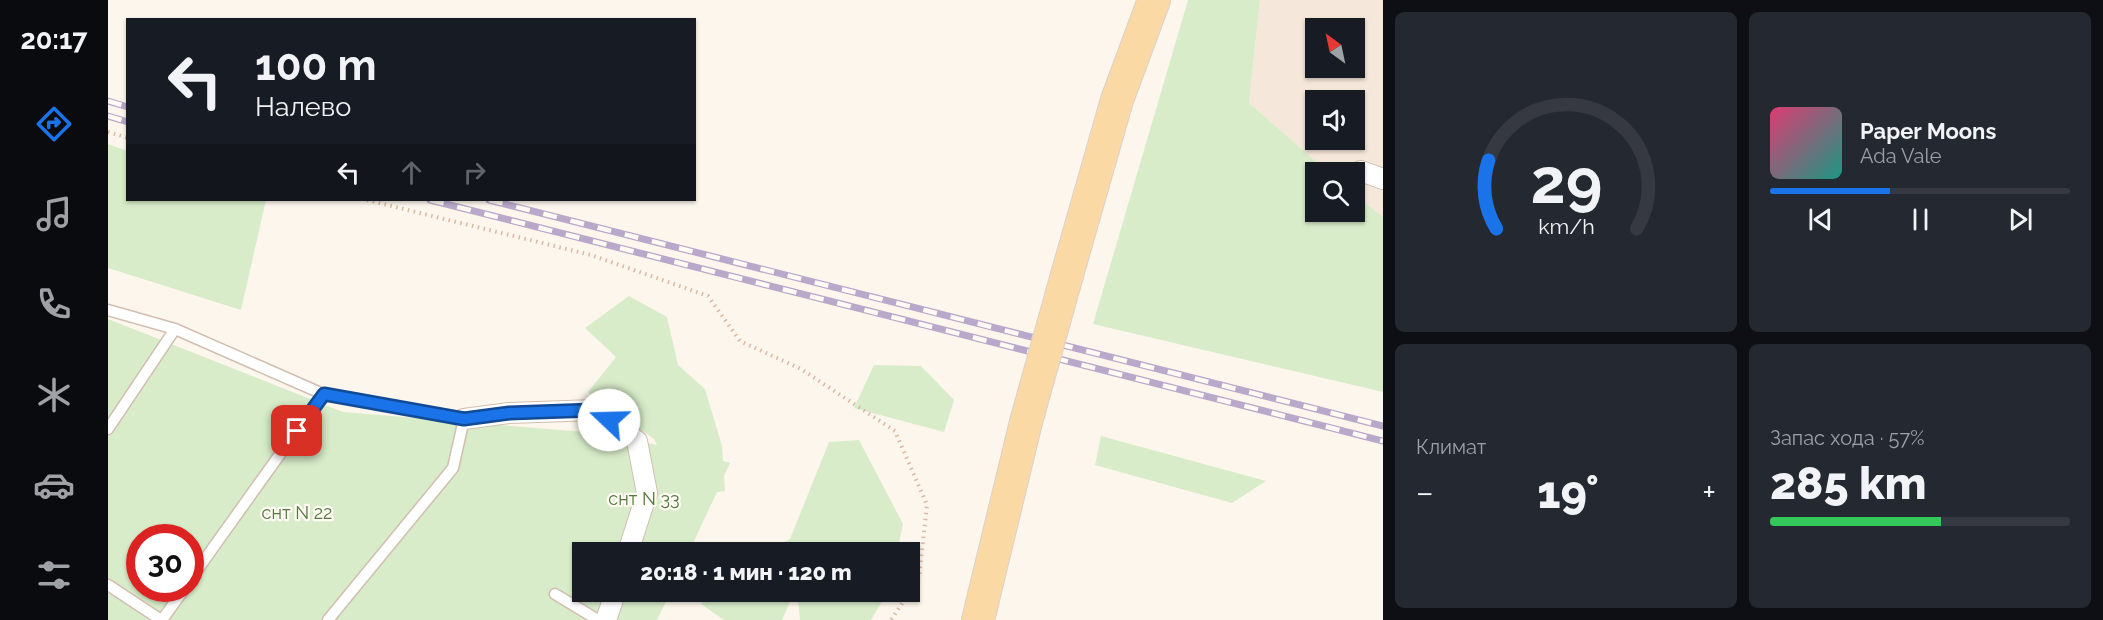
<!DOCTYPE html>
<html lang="ru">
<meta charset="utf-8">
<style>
body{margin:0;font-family:Raleway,sans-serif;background:#242831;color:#f1f3f6;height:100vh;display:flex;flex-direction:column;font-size:22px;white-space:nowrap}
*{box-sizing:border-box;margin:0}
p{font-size:20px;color:#9ea1a6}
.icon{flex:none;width:33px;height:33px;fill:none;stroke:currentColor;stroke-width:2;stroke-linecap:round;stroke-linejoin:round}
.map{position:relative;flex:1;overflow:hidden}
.panel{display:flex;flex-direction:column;gap:12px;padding:12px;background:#0d0f14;width:720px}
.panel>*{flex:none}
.top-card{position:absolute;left:18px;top:18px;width:570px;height:183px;border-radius:0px;box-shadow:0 2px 4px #0004;background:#171b24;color:#f1f3f6;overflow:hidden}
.needle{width:39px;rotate:327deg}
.buttons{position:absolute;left:1197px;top:18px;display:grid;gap:12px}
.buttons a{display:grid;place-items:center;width:60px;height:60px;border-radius:0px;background:#171b24;box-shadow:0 2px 4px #0004;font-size:30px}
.speed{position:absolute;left:18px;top:524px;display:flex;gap:12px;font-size:30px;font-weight:700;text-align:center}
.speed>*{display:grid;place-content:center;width:78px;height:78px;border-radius:50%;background:#171b24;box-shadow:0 2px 4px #0004;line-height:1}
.speed .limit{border:9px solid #d22;background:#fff;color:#111}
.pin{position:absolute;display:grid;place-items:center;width:51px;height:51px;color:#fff;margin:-26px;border-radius:12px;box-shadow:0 3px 9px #0006}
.me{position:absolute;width:66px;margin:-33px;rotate:291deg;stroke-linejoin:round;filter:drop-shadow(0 0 4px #0008)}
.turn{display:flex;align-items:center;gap:21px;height:126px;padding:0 30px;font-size:27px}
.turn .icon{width:78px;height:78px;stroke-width:2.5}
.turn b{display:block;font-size:42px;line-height:51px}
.lanes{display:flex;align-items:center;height:57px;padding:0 30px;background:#0003;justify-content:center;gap:30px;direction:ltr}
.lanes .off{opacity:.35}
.big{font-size:45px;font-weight:800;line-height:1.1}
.panel .card{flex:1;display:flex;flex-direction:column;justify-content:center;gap:9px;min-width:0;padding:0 21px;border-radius:9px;background:#242831}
.panel .dial{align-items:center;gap:0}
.dial svg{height:156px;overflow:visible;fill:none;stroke:#363941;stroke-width:7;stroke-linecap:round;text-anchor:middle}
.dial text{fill:#f1f3f6;stroke:none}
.song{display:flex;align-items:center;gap:18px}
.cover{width:72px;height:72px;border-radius:9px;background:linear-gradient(135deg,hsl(340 70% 55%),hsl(170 70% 35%))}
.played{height:6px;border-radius:3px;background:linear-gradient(90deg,#1a73e8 40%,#363941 40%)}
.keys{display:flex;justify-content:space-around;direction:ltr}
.heat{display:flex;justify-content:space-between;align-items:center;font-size:33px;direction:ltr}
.charge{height:9px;border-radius:4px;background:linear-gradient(90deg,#34c759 57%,#363941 0)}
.panel .tiles{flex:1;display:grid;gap:12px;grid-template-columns:repeat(2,1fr)}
.trip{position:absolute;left:464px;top:542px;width:348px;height:60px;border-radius:0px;background:#171b24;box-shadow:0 2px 4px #0004;font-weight:800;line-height:60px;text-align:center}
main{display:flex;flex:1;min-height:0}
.menu{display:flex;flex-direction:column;width:108px;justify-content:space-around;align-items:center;background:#090b0e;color:#9ea1a6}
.menu .icon{width:42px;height:42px}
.menu .on{color:#1a73e8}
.menu b{font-size:27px;color:#f1f3f6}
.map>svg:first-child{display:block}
.residential{fill:#f5e8da;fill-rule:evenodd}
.green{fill:#d8ecc9;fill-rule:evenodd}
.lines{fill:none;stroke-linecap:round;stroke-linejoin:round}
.lane-casing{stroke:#d1beb0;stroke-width:13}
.street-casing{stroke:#d1beb0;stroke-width:22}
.primary-casing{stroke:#dad1cd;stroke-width:34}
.path{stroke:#d9b8a5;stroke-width:4;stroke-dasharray:1.5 4.5;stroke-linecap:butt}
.lane{stroke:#fff;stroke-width:10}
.street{stroke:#fff;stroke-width:20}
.primary{stroke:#fbd9a5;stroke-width:32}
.rail-casing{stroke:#b9a8c9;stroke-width:7}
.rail{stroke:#fffaf3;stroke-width:4.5;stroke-dasharray:14;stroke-linecap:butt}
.primary-bridge-casing{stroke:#dad1cd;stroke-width:34;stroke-linecap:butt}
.primary-bridge{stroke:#fbd9a5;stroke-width:32}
.route-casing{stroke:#114b97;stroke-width:15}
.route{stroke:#1a73e8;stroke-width:10}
.labels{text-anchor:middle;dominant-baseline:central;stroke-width:4.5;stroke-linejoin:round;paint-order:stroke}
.park-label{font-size:18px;fill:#537a41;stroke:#fffaf3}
</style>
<main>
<nav class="menu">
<b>20:17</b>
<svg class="icon on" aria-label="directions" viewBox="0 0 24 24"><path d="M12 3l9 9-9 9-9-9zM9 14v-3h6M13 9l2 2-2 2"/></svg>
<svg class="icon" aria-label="music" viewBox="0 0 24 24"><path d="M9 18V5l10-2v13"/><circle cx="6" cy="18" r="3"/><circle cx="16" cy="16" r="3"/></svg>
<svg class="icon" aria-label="phone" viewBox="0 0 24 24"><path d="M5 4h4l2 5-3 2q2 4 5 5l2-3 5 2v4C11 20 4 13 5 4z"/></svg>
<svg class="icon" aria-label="climate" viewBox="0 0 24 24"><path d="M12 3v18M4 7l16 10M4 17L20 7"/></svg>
<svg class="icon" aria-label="car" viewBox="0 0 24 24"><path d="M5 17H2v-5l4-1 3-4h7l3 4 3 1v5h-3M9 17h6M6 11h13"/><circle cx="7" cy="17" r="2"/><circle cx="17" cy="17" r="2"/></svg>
<svg class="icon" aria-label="filters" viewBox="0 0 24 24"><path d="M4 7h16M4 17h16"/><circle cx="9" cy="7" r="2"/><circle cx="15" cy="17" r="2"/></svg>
</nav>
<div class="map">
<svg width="1275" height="620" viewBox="0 0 1275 620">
<rect width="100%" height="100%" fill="#fdf6ec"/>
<!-- residential -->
<path class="residential" d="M1152 0H1275V217L1247 195 1246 172H1220L1141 103ZM1208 28H1246V68H1208ZM1208 100H1246V140H1208Z"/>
<!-- green -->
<path class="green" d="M1080 0H1152L1141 103 1220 172H1208V212H1246L1247 195 1275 217V392L985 324Z
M0 144 19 151 20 200H158L133 310 0 268Z
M521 296 559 317 570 365 597 389 614 446 615 461 622 463 616 476 617 491 609 492 581 552H474V591H563L549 620H0V319L235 412 501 434 549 445 546 439 480 392 508 357 477 328ZM32 537H82V588H32Z
M766 365 813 366 846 400 836 432 746 408Z
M993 436 1158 481 1124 503 987 465Z
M751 440 795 524 789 552H656L682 539 721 442Z
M604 591H687L674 620H616L593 604Z
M689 591H780L763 620H692Z"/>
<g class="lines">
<!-- lane casing -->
<g class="lane-casing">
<path id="lane" d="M0 310 67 329 215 394 356 419 345 468 220 620
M0 429 67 329
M82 580 215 394
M0 585 53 620
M447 594 490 620
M54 620 77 588"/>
</g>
<!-- street casing -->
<g class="street-casing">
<path id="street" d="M1253 171 1275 179
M356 419 401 413 486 410 529 441 539 493 520 552
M498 620 508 591"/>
</g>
<!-- primary casing -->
<g class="primary-casing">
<path id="primary" d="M959 275 1009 100 1046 0
M870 620 918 422"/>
</g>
<!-- path -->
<path class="path" d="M0 132 20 138
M259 200 483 255 600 296 632 341 693 369 787 431 819 505 811 578 783 620"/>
<!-- lane -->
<use href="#lane" class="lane"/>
<!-- street -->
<use href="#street" class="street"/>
<!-- primary -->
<use href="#primary" class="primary"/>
<!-- rail casing -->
<g class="rail-casing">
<path id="rail" d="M0 101 20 107
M0 116 20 122
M322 200 1275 441
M381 200 1275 426"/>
</g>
<!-- rail -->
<use href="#rail" class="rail"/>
<!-- primary-bridge casing -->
<g class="primary-bridge-casing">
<path id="primary-bridge" d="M918 422 959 275"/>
</g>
<!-- primary-bridge -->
<use href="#primary-bridge" class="primary-bridge"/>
</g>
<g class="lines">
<!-- route casing -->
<g class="route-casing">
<path id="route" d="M189 431 216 394 356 419 401 413 486 410 501 420"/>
</g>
<!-- route -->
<use href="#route" class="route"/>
</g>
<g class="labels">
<!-- park labels -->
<g class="park-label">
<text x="536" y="498">снт N 33</text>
<text x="189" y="512">снт N 22</text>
</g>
</g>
</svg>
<div class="buttons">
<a><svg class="needle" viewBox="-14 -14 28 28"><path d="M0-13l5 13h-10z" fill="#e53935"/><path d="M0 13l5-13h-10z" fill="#9ea1a6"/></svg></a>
<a><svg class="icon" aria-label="sound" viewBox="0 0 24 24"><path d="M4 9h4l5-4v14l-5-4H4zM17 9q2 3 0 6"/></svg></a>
<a><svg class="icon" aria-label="search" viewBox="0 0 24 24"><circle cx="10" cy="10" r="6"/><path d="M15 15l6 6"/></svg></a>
</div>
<div class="speed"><div class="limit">30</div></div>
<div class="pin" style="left:189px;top:431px;background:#d93025"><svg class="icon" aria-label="arrive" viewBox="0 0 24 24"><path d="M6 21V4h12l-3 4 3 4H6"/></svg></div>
<svg class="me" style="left:501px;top:420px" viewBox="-20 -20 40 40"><circle r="19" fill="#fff"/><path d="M0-13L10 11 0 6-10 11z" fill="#1a73e8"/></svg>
<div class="trip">20:18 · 1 мин · 120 m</div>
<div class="top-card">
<div class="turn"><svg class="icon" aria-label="left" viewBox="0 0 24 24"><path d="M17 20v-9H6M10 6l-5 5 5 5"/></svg><div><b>100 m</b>Налево</div></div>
<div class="lanes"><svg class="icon" aria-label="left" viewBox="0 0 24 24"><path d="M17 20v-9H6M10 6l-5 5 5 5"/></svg><svg class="icon off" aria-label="ahead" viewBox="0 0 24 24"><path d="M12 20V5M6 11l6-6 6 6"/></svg><svg class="icon off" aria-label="right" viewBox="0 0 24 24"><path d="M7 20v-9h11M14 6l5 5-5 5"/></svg></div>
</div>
</div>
<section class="panel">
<div class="tiles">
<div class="card dial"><svg viewBox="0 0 100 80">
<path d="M14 69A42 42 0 1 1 86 69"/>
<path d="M14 69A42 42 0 0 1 10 34" stroke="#1a73e8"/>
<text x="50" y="56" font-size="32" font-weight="700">29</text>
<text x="50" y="72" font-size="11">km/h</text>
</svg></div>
<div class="card">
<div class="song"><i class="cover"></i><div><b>Paper Moons</b><p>Ada Vale</p></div></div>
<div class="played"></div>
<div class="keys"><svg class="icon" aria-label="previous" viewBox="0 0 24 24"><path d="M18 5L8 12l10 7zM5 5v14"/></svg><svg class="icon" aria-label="pause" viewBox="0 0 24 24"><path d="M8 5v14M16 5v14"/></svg><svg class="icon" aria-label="next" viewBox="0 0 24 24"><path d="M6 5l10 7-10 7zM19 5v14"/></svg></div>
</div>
<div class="card"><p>Климат</p>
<div class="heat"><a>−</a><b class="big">19°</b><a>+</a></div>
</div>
<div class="card"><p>Запас хода · 57%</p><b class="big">285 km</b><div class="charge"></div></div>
</div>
</section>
</main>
